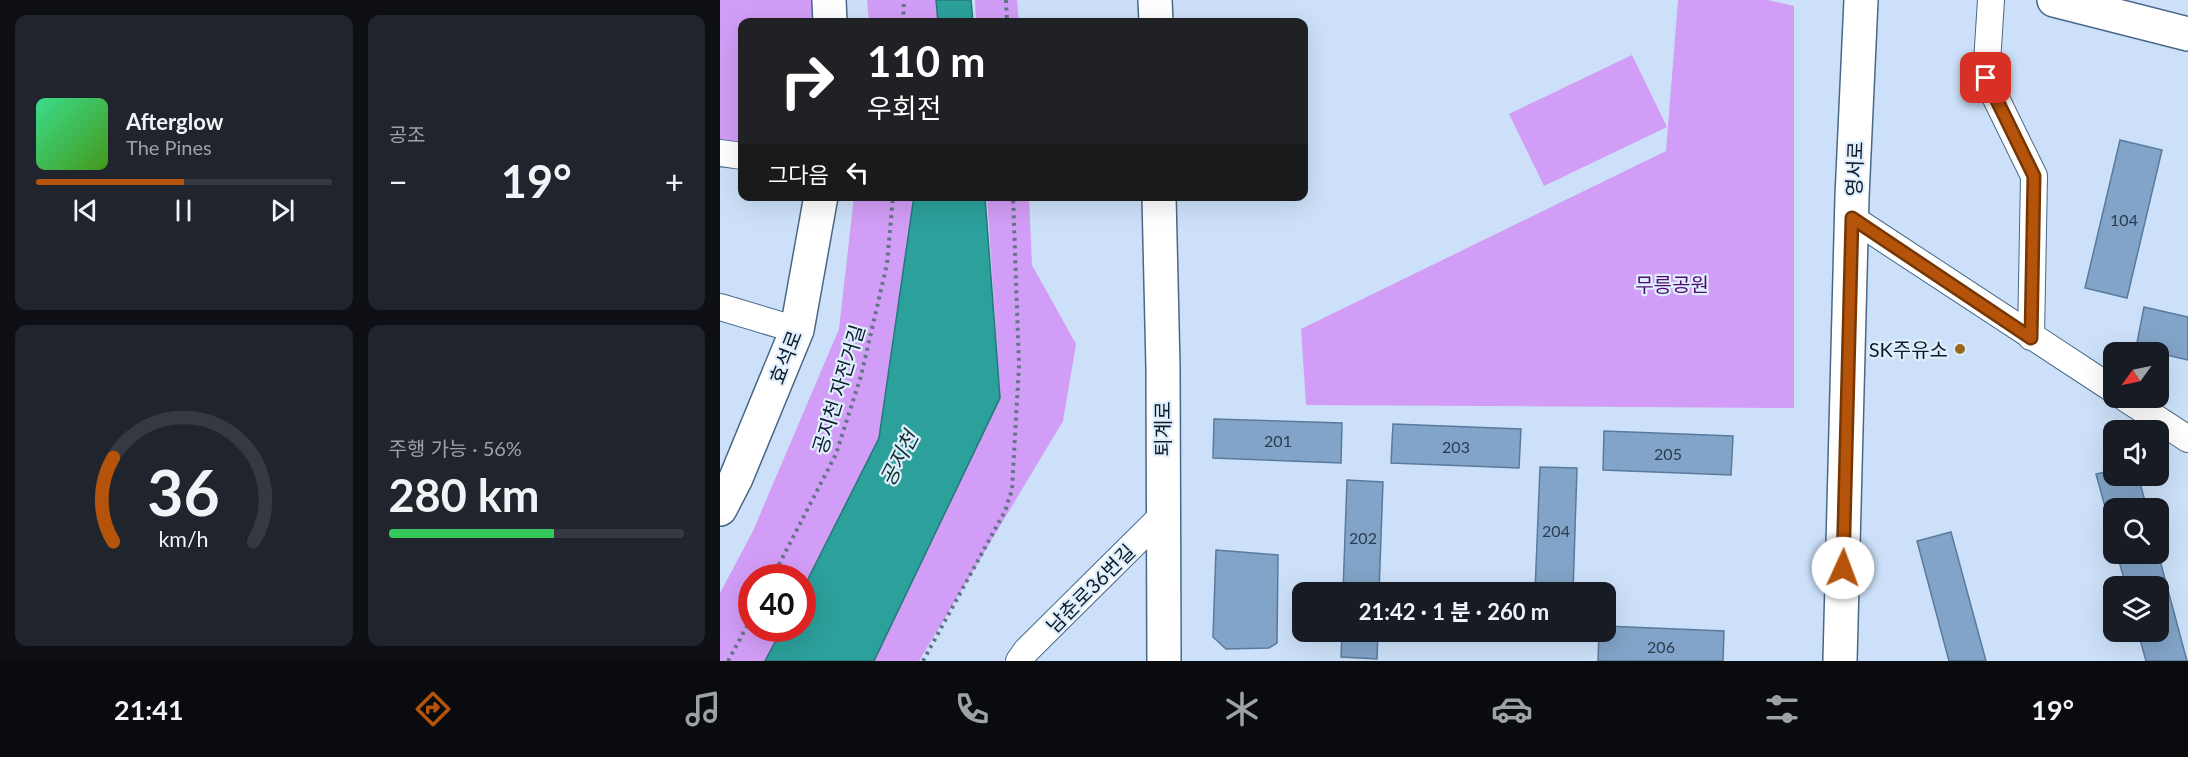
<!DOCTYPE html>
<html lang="ko">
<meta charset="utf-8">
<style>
body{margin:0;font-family:Lato,"Noto Sans KR",sans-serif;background:#20242c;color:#f1f3f6;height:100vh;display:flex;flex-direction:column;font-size:22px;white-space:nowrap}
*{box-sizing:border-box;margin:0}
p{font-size:20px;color:#9ea1a6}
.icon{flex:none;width:33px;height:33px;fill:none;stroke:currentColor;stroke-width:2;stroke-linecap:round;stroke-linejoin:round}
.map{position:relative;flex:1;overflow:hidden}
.sheet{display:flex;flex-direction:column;gap:15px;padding:15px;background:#0d0f14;width:720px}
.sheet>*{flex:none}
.top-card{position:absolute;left:18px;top:18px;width:570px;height:183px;border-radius:12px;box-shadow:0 6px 24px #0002;background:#202124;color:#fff;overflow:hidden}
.needle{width:39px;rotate:237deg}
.buttons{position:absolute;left:1383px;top:342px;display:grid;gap:12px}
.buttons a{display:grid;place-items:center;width:66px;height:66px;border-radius:12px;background:#171b24;box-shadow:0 6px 24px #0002;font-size:30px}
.speed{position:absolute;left:18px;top:564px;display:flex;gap:12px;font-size:30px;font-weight:700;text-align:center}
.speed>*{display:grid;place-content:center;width:78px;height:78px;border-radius:50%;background:#171b24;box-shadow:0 6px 24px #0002;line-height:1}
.speed .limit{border:9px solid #d22;background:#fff;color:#111}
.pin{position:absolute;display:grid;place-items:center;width:51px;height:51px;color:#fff;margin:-26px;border-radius:12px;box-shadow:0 3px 9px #0006}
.me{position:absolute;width:66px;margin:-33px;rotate:2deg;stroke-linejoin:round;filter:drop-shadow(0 0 4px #0008)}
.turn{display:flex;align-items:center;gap:21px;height:126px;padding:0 30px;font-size:27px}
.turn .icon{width:78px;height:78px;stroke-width:2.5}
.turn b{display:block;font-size:42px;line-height:51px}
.then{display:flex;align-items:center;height:57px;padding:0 30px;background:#0003;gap:12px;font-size:22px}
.big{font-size:45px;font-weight:700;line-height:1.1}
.sheet .card{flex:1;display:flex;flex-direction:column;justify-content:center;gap:9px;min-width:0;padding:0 21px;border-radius:12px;background:#20242c}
.sheet .dial{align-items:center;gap:0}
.dial svg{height:156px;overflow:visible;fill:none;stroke:#363941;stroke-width:7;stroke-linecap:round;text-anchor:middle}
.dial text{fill:#f1f3f6;stroke:none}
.song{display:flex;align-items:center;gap:18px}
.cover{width:72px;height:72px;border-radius:9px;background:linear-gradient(135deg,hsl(150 70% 55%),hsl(100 70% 35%))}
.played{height:6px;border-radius:3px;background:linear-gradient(90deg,#b45309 50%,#363941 50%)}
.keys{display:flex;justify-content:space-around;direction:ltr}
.heat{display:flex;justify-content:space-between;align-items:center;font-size:33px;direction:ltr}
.charge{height:9px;border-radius:4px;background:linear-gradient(90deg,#34c759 56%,#363941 0)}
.sheet .tiles{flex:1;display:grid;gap:15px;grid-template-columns:repeat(2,1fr)}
.trip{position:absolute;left:572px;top:582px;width:324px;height:60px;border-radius:12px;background:#171b24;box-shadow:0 6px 24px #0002;font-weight:700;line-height:60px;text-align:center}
.dock{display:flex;height:96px;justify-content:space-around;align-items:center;background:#090b0e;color:#9ea1a6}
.dock .icon{width:42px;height:42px}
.dock .on{color:#b45309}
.dock b{font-size:27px;color:#f1f3f6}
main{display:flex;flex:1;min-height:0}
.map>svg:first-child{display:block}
.green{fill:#d29df6}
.water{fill:#2ca09b;stroke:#237878;stroke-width:1.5}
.building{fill:#82a4c8;stroke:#5a7a9d;stroke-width:1.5}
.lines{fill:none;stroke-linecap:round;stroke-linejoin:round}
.street-casing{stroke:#48688a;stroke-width:28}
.secondary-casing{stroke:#48688a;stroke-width:36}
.path{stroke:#637486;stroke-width:4;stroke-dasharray:3 4.5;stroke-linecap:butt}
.street{stroke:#fff;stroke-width:26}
.secondary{stroke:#fff;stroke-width:33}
.route-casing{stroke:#753606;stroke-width:15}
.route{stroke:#b45309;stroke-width:10}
.poi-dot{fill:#9b671e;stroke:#dfeefd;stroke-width:2}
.labels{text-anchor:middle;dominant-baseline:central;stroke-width:4.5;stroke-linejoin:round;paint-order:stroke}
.number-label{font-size:16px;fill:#2a3c50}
.street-label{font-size:20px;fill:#0d1a28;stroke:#dfeefd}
.park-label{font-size:20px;fill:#4f096f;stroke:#dfeefd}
.poi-label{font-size:20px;fill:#0d1a28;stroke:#dfeefd;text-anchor:end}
.water-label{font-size:21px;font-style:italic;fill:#0d302e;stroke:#dfeefd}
</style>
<main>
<section class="sheet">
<div class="tiles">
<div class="card">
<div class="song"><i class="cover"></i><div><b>Afterglow</b><p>The Pines</p></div></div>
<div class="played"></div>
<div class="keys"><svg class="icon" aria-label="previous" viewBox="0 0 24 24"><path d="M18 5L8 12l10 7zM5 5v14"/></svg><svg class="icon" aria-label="pause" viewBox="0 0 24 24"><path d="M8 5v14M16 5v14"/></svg><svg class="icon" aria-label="next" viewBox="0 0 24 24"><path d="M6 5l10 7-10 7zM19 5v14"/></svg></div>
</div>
<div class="card"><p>공조</p>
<div class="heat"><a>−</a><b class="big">19°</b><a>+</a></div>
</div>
<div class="card dial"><svg viewBox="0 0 100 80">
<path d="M14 69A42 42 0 1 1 86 69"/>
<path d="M14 69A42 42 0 0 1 14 26" stroke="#b45309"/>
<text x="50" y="56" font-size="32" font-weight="700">36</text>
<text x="50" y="72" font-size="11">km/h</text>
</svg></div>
<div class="card"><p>주행 가능 · 56%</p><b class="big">280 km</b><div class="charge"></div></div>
</div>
</section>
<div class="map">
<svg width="1468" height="661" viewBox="0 0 1468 661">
<rect width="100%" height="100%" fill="#cce1f9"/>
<!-- green -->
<path class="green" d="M0 0H92L94 22H22V148L0 144Z
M147 0H216L218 22H149Z
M255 0H297L299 22H256Z
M958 0H1048L1074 6V408L586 405 581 329 946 151Z
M912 55 947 127 824 186 789 114Z
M134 197H194L159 438 83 589 82 578H32V628L62 629 45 661H0V593L33 531 119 329Z
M267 197H309L312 265 356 344 343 421 199 661H154L280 398Z"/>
<!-- water -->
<path class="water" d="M216 0H251L253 22H218Z
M194 196 265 197 280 398 154 661H45L62 629 82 628 83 589 159 438Z"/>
<!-- building -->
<path class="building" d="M1400 140 1442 150 1407 298 1365 288Z
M1424 307 1468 317V360L1416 348Z
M494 419 622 423 621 463 493 458Z
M673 424 801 429 799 468 671 463Z
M884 431 1013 436 1011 475 883 470Z
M820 467 857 468 853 592H815Z
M1394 470V476H1418L1427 508H1394V539L1376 474Z
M627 480 663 482 659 592H623Z
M1231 532 1266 661H1229L1197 541Z
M496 550 558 555 557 643 549 648 506 649 493 637Z
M1438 553 1467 661H1426L1418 632H1438V586H1406L1397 554Z
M885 626 1004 631 1003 661H878L879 632H885Z
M622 632H658L657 659 621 657Z"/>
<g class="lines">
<!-- street casing -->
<g class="street-casing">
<path id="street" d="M1271 0 1266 78 1314 176 1311 337
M0 153 22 156
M1132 218 1394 390
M0 307 77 330
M1405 398 1468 439
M299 661 306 651 442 516"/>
</g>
<!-- secondary casing -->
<g class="secondary-casing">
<path id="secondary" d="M109 0 110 22
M435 0 436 22
M1334 0 1468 34
M439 196 443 368 444 661
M0 509 16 478 77 330 101 196
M1120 661 1132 197 1141 0"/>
</g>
<!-- path -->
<path class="path" d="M286 0 287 22
M183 22 184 0
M52 578 116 454 141 376 167 264 173 196
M8 661 32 617
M203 661 285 511 292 490 299 365 293 196"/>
<!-- street -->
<use href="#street" class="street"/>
<!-- secondary -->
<use href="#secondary" class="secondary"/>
</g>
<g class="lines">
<!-- route casing -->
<g class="route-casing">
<path id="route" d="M1123 568 1132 218 1311 338 1314 176 1266 78"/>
</g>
<!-- route -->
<use href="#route" class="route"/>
</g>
<!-- markers -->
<circle class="poi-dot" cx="1240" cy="349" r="6"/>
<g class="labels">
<!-- number labels -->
<g class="number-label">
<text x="1404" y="219">104</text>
<text x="558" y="440">201</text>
<text x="736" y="446">203</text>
<text x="948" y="453">205</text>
<text x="836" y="530">204</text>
<text x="643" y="537">202</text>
<text x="941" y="646">206</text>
</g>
<!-- street labels -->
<g class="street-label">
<text transform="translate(1134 169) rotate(-88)">영서로</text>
<text transform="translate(65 357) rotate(-69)">효석로</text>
<text transform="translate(118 389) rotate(-73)">공지천 자전거길</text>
<text transform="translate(442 429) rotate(-90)">퇴계로</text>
<text transform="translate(370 588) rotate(-45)">남춘로36번길</text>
</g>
<!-- park labels -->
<g class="park-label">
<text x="952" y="284">무릉공원</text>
</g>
<!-- poi labels -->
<g class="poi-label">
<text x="1228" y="349">SK주유소</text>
</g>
<!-- water labels -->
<g class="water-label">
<text transform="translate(178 458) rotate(-63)">공지천</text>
</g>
</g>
</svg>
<div class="buttons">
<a><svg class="needle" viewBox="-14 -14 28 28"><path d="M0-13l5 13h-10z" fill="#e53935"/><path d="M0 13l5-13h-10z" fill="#9ea1a6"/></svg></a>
<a><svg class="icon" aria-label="sound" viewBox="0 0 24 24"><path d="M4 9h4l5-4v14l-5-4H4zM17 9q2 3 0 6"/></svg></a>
<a><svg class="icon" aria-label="search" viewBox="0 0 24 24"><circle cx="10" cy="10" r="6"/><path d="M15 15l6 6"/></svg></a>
<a><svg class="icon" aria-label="layers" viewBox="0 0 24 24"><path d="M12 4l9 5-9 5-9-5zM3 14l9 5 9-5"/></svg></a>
</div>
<div class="speed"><div class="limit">40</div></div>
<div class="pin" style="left:1266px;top:78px;background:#d93025"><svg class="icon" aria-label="arrive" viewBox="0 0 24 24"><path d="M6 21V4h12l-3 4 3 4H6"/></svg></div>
<svg class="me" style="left:1123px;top:568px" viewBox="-20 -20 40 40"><circle r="19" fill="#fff"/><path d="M0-13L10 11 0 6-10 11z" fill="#b45309"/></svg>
<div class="trip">21:42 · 1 분 · 260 m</div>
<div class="top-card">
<div class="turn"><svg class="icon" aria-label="right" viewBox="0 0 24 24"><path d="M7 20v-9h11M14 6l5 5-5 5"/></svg><div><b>110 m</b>우회전</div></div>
<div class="then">그다음<svg class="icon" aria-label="left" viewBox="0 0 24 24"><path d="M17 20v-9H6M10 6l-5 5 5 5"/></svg></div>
</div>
</div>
</main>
<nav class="dock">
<b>21:41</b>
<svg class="icon on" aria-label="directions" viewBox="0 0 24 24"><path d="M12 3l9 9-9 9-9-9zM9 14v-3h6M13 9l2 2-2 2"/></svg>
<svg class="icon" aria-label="music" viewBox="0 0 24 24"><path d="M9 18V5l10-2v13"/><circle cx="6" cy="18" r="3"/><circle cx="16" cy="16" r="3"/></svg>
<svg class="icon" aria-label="phone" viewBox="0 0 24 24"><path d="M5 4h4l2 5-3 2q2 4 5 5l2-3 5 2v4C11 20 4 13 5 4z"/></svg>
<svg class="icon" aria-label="climate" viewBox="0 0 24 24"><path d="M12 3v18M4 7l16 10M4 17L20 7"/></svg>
<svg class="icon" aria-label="car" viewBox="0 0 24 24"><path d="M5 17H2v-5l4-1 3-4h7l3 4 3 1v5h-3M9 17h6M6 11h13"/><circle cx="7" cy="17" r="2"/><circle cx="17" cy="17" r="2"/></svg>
<svg class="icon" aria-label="filters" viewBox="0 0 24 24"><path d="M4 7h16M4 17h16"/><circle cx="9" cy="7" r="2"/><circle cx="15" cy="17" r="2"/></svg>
<b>19°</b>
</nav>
